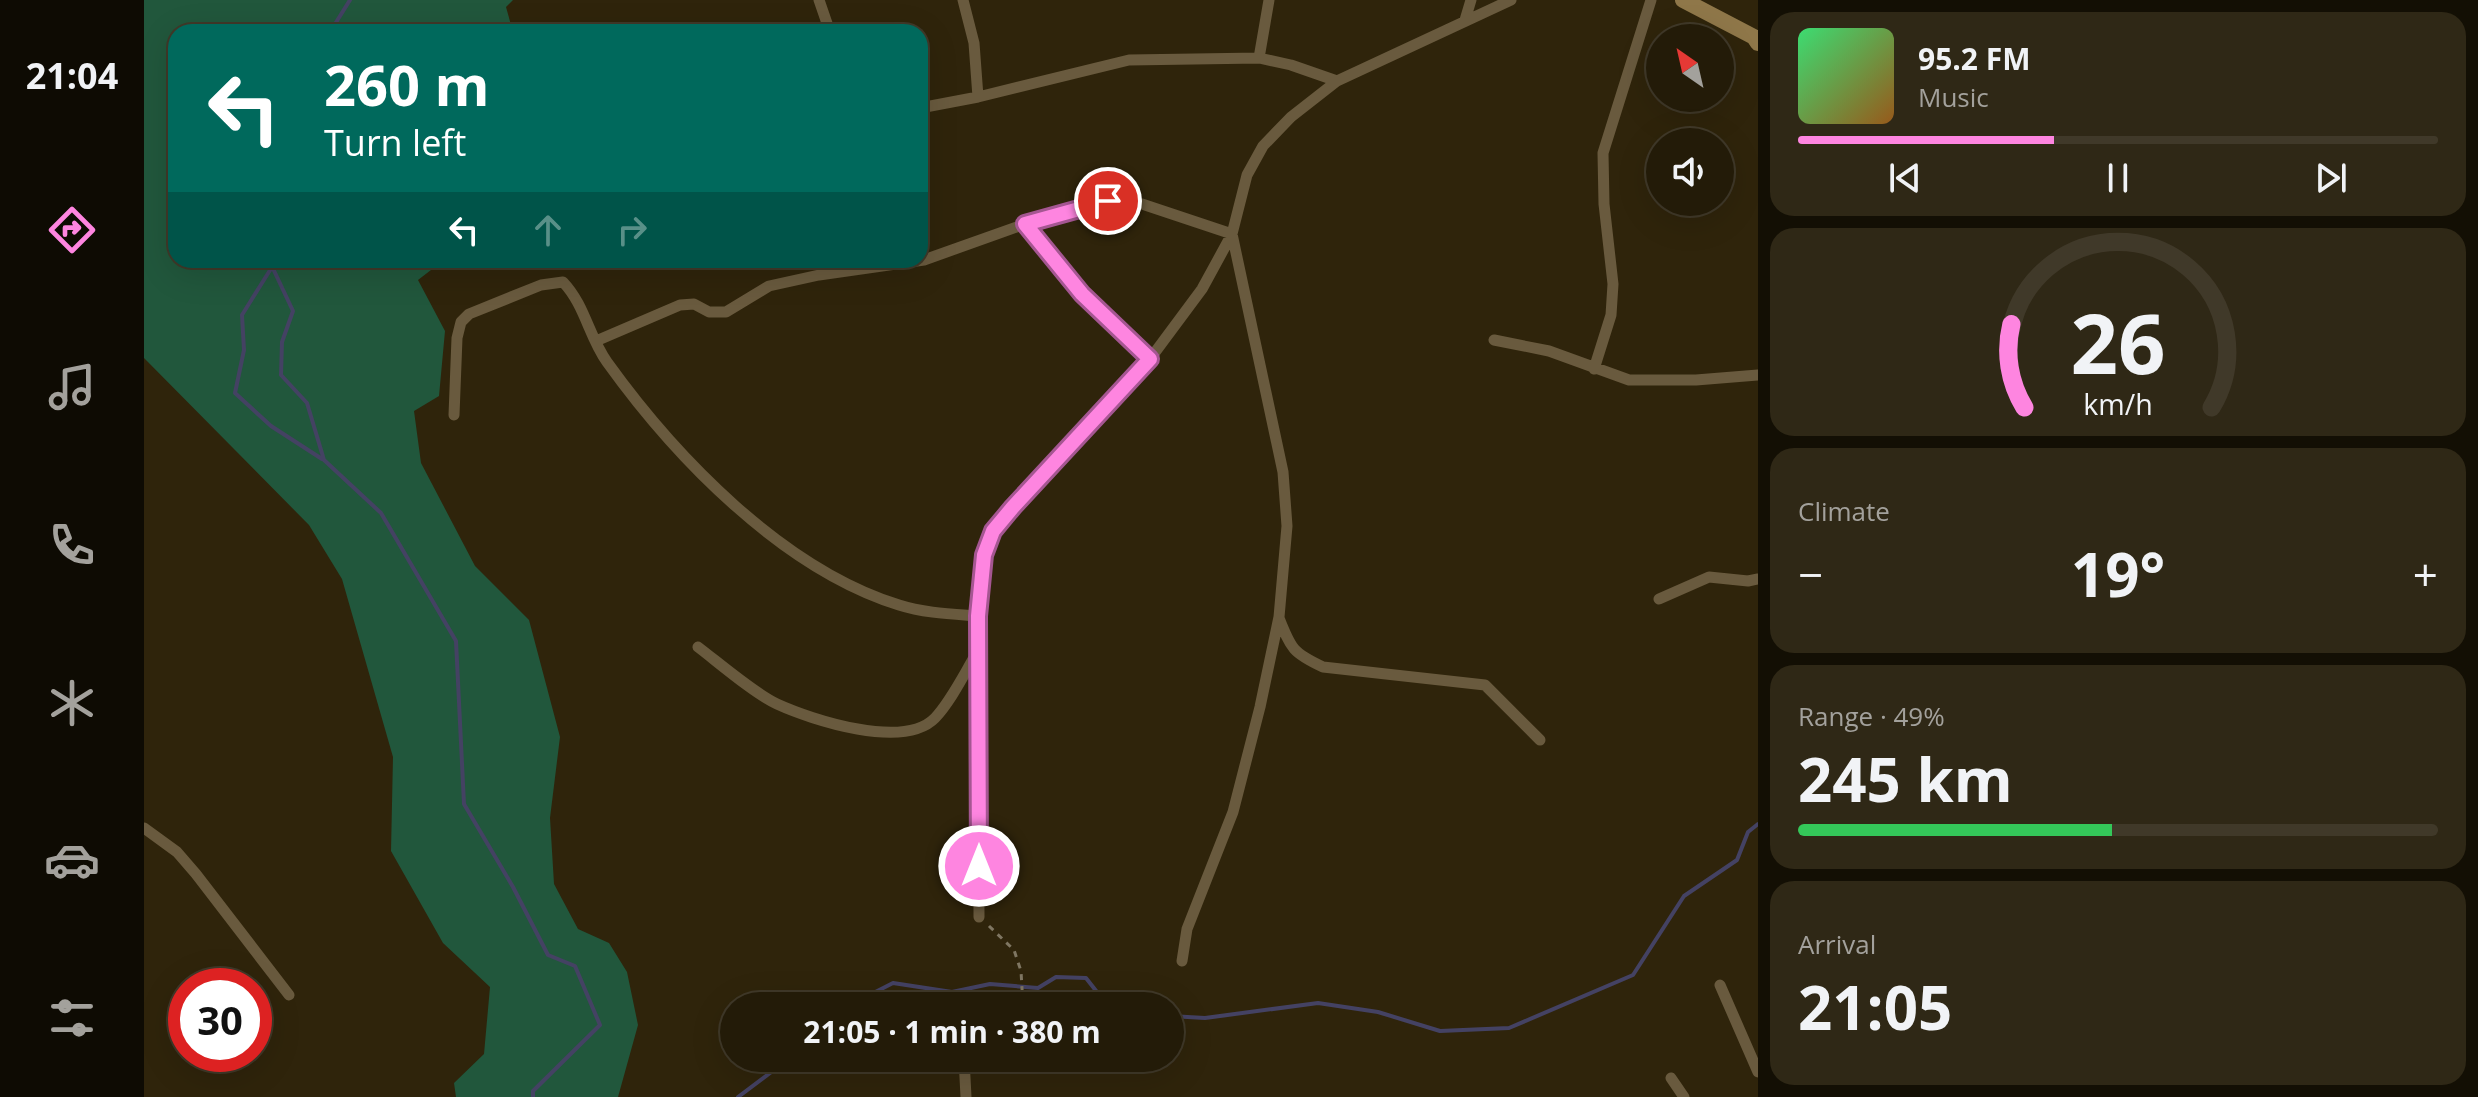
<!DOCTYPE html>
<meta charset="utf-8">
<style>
body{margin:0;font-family:"Open Sans",sans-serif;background:#2f2816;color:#f1f3f6;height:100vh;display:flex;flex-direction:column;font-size:30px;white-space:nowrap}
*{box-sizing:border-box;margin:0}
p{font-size:26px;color:#a3a19c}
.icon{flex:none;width:44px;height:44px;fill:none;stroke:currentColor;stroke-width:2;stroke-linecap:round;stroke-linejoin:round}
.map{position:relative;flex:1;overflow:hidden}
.panel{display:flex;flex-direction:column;gap:12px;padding:12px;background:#130f04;width:720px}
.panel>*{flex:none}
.top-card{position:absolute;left:24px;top:24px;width:760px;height:244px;border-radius:24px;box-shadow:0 8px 32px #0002,0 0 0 2px #403929;background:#00695c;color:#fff;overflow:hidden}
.needle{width:52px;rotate:326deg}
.tools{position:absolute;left:1502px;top:24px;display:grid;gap:16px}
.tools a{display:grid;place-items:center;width:88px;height:88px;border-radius:50%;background:#231b08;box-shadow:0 8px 32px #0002,0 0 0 2px #403929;font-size:40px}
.speed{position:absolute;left:24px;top:968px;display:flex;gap:16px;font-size:40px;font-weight:700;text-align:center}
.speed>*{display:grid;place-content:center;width:104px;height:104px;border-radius:50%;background:#231b08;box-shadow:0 8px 32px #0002,0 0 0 2px #403929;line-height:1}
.speed .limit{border:12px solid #d22;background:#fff;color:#111}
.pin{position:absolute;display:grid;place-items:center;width:68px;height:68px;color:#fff;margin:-34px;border:4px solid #fff;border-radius:50%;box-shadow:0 2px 8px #0007}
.me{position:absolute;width:88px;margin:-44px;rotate:0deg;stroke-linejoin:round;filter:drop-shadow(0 0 6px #0008)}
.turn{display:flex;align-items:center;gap:28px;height:168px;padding:0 24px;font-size:36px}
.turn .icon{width:104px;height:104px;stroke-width:2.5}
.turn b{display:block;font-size:56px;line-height:68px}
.lanes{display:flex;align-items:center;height:76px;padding:0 24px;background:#0003;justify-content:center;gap:40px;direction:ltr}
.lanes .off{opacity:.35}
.big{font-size:60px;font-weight:700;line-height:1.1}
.panel .tile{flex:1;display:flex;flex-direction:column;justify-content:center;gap:12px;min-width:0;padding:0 28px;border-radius:24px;background:#2f2816}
.panel .dial{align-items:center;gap:0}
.dial svg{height:208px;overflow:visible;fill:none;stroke:#403929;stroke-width:7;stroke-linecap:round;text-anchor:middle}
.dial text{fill:#f1f3f6;stroke:none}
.song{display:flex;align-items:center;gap:24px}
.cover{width:96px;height:96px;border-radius:12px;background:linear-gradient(135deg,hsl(140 70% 55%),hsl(30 70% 35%))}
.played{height:8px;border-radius:4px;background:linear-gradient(90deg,#fe85e0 40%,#403929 40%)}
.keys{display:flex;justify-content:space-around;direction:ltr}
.heat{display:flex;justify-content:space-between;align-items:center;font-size:44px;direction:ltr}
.charge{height:12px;border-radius:6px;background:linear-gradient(90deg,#34c759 49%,#403929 0)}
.trip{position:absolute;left:576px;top:992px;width:464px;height:80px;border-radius:40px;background:#231b08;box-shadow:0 8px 32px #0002,0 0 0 2px #403929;font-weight:700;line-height:80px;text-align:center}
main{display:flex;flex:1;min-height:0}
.dock{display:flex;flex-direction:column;width:144px;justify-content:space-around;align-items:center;background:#0e0b03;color:#a3a19c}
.dock .icon{width:56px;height:56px}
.dock .active{color:#fe85e0}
.dock b{font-size:36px;color:#f1f3f6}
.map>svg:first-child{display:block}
.green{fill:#21573c}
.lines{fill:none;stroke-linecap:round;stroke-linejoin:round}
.stream{stroke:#444263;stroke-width:4}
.path{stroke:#7f7662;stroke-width:3;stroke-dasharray:6 6;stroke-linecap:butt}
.street{stroke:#695a3e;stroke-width:11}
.secondary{stroke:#8f7749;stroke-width:16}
.route-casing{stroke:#a55692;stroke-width:20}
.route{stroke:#fe85e0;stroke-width:14}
</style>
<main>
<nav class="dock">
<b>21:04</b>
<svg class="icon active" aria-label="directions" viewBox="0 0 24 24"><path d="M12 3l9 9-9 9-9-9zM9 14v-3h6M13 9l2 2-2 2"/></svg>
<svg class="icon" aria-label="music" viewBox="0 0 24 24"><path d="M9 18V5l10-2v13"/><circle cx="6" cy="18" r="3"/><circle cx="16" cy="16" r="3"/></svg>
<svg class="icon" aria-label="phone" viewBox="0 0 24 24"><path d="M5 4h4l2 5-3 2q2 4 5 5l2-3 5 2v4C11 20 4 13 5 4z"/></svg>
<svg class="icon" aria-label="climate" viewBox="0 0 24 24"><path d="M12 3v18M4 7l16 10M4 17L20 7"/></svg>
<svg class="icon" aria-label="car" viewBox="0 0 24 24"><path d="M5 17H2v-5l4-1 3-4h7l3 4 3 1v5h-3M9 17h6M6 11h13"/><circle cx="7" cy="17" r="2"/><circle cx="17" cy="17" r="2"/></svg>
<svg class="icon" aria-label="filters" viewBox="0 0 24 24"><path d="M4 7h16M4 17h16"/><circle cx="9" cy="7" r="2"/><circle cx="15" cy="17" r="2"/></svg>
</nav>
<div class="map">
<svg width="1614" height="1097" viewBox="0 0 1614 1097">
<rect width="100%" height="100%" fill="#2f240b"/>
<!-- green -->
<path class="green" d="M0 0H369L362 7 369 32H32V260H300L274 280 301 331 295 396 270 411 277 463 331 566 385 620 416 737 406 818 410 884 434 929 465 943 483 972 494 1025 474 1097H312L310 1083 340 1054 346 987 299 943 247 851 249 757 198 579 165 525 0 358Z"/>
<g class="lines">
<!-- stream -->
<path class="stream" d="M186 32 206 0
M125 260 149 311 138 342 137 375 163 403 180 460 237 513 312 641 320 804 369 887 404 955 431 966 456 1025 389 1091V1097
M128 267 98 315 100 350 91 393 127 426 178 459
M704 1006 749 983 808 992 846 984 894 988 912 977 942 978 960 1001 968 1006
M1026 1016 1061 1018 1174 1003 1234 1012 1296 1031 1365 1028 1489 975 1540 896 1593 860 1604 832 1614 824
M594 1097 646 1058"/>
<!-- path -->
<path class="path" d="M845 926 870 950 877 971 879 1006"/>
<!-- street -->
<path class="street" d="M675 0 686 32
M819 0 830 43 834 97
M1321 20 1327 0
M1115 58 1125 0
M776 108 834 97 985 60 1115 58 1147 65 1193 81
M881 224 938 294 1006 359
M776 243 780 260
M1350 340 1405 351 1485 380H1552L1614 375
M452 341 536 305 550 304 565 312H582L625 286 675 275 780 260 881 224 964 201 998 204 1088 234 1139 472 1143 526 1135 617 1116 707 1089 812 1043 929 1038 961
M1450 369 1467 315 1469 284 1460 204 1459 153 1507 0
M310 415 313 338 317 322 325 314 397 285 419 282C441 305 445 337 463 362 532 458 639 569 755 605 780 613 808 614 834 616
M1515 599 1565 577 1604 581 1614 579
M1135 618C1147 649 1149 653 1179 667L1341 685 1396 740
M554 647C575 663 611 694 633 704 668 720 760 750 791 718 808 700 821 672 834 651
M0 828 33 852 52 874 145 995
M835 917 834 616 840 555 849 531 869 507 1006 359 1058 289 1088 234 1103 175 1119 146 1147 117 1193 81 1367 0
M1576 985 1614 1072
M820 1058 822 1097
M1527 1078 1540 1097"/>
<!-- secondary -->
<path class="secondary" d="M1539 0 1610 37 1614 43"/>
</g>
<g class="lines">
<!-- route casing -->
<g class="route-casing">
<path id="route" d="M835 866 834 616 840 555 849 531 869 507 1006 359 938 294 881 224 964 201"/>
</g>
<!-- route -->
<use href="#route" class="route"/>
</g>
</svg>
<div class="tools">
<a><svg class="needle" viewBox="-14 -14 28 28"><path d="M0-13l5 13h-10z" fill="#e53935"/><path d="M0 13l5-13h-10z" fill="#a3a19c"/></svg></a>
<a><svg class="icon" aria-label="sound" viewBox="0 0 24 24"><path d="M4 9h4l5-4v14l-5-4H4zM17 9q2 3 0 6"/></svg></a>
</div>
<div class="speed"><div class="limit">30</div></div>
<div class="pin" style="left:964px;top:201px;background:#d93025"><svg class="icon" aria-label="arrive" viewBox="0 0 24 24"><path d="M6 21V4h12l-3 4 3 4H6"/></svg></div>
<svg class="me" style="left:835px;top:866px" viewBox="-20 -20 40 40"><circle r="17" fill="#fe85e0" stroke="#fff" stroke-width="3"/><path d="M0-11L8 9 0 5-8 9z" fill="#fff"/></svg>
<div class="trip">21:05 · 1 min · 380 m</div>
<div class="top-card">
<div class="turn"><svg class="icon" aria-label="left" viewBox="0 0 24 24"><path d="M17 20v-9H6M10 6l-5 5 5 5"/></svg><div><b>260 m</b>Turn left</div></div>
<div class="lanes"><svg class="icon" aria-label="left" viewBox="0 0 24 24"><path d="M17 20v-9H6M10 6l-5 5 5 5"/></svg><svg class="icon off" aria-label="ahead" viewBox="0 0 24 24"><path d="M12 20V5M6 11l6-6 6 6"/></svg><svg class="icon off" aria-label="right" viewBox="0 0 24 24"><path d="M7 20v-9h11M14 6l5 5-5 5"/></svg></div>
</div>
</div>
<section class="panel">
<div class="tile">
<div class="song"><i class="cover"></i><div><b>95.2 FM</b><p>Music</p></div></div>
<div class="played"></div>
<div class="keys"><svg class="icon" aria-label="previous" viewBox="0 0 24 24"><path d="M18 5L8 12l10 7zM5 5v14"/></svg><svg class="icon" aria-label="pause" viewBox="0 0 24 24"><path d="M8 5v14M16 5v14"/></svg><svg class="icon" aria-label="next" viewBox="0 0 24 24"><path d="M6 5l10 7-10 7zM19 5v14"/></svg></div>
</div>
<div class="tile dial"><svg viewBox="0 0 100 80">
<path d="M14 69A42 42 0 1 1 86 69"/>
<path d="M14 69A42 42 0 0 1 9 37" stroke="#fe85e0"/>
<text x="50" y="56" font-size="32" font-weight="700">26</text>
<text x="50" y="72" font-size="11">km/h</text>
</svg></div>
<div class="tile"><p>Climate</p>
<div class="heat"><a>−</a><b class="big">19°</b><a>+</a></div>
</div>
<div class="tile"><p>Range · 49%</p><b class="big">245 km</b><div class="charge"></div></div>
<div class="tile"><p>Arrival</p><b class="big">21:05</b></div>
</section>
</main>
